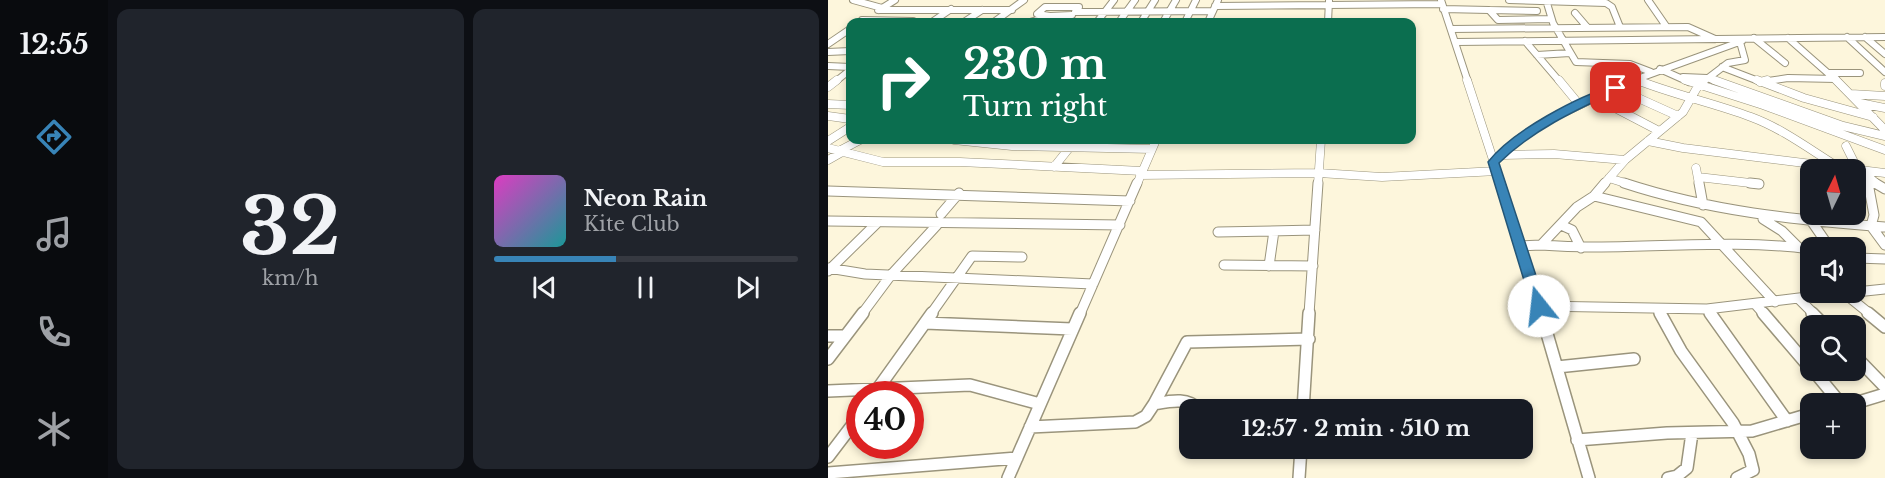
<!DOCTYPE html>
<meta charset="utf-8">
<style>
body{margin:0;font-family:"Libre Baskerville",serif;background:#20242c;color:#f1f3f6;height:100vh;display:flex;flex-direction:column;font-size:22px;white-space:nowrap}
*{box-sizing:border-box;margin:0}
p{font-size:20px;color:#9ea1a6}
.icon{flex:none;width:33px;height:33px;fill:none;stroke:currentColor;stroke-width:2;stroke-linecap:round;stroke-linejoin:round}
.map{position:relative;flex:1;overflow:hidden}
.side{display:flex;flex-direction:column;gap:9px;padding:9px;background:#0d0f14;width:720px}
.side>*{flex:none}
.guide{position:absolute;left:18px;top:18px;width:570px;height:126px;border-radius:12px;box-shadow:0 3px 9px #0003;background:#0b6e4f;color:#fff;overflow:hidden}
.needle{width:39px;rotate:5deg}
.fabs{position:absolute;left:972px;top:159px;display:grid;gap:12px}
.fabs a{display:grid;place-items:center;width:66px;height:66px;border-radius:12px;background:#171b24;box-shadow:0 3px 9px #0003;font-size:30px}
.speed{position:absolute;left:18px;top:381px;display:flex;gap:12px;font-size:30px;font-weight:700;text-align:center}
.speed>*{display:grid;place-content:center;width:78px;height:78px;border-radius:50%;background:#171b24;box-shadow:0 3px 9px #0003;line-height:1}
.speed .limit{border:9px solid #d22;background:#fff;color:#111}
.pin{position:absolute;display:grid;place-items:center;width:51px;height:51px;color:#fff;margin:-26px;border-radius:12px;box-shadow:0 3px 9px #0006}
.me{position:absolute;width:66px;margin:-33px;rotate:344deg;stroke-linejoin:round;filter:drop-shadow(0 0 4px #0008)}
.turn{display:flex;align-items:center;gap:21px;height:126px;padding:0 18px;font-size:27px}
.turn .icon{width:78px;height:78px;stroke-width:2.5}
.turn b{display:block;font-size:42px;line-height:51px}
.side .card{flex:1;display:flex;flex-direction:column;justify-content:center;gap:9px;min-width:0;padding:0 21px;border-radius:12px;background:#20242c}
.side .dial{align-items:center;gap:0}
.dial b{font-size:78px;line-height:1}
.song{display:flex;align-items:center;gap:18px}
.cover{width:72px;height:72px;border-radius:9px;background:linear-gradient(135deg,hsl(310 70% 55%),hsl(180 70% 35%))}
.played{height:6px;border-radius:3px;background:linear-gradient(90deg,#3884b7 40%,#363941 40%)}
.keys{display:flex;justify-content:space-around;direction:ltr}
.side .tiles{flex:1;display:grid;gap:9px;grid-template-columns:repeat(2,1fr)}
.trip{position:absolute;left:351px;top:399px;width:354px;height:60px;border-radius:12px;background:#171b24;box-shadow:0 3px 9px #0003;font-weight:800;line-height:60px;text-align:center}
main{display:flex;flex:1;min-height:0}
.dock{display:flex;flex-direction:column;width:108px;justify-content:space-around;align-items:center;background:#090b0e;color:#9ea1a6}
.dock .icon{width:42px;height:42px}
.dock .active{color:#3884b7}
.dock b{font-size:27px;color:#f1f3f6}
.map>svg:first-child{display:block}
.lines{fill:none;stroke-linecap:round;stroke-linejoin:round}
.minor-far3-casing{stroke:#9a947c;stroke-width:8}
.minor-far2-casing{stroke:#9a947c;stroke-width:9}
.minor-far1-casing{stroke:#9a947c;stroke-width:11}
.minor-casing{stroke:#9a947c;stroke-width:14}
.minor-far3{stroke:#fff;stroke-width:6}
.minor-far2{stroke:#fff;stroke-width:8}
.minor-far1{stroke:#fff;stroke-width:9}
.minor{stroke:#fff;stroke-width:11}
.route{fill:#3884b7;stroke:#245677;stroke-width:1.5}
</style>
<main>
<nav class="dock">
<b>12:55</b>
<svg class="icon active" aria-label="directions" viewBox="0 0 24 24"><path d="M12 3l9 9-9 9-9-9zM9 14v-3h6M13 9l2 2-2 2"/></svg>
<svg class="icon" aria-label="music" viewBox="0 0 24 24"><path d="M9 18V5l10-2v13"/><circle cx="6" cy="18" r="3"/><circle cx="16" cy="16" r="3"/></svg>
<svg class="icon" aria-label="phone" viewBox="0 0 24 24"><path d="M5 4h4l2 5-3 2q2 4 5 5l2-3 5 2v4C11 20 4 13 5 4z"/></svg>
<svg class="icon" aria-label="climate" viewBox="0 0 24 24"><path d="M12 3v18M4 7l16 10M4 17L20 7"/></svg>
</nav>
<section class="side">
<div class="tiles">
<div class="card dial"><b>32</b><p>km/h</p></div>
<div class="card">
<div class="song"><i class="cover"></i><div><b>Neon Rain</b><p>Kite Club</p></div></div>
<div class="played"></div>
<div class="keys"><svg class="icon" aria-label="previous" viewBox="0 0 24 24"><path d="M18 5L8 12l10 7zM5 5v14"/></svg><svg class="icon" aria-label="pause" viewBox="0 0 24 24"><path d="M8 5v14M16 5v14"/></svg><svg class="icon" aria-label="next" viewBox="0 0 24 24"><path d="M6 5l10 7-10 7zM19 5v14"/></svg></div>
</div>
</div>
</section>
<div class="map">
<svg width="1057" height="478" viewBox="0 0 1057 478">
<rect width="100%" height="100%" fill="#fdf6dc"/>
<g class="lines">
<!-- minor-far3 casing -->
<g class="minor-far3-casing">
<path id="minor-far3" d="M25 0 54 8
M613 0 640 82
M681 0 778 3 784 7 792 27
M718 0 725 23 748 62 802 64 823 72
M820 0 838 26
M387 6 614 4
M615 9 661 10
M50 10H184
M51 10 67 0
M709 11 661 10 670 20 723 19
M247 12 385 11
M747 13 759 27
M222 16 209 14 217 7H251
M34 20 85 21
M104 22 123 9
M136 22 154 10
M166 22 196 0
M202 22 222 16 244 15
M269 22 286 0
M291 22 307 0
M313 22 327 0
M335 22 348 0
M357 22 368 0
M380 22 390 0
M500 22 501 1
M623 29 860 27 887 39
M1019 37 1057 72
M1037 37 1057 54
M926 38 957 63
M960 38 1010 82
M697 41 732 82
M628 42 1057 37
M0 44 22 29
M0 52 22 51
M709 55 742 53
M0 66 22 67
M894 67 933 82
M832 69 861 82
M1000 73H1032
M855 77 879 78 890 82
M806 79 813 82
M7 82 22 70
M801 82 914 41
M875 82 900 63 917 60 912 42
M933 82 960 78 1008 79"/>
</g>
<!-- minor-far2 casing -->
<g class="minor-far2-casing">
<path id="minor-far2" d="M639 80 673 184
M731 80 750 103
M809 80C847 95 886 103 923 117 953 128 980 148 1007 165
M857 80 935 105 1057 150
M886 80 1015 126 1057 136
M929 80 976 98 1045 117
M1008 80 1057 130
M932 82 939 80
M1057 83V86
M0 87 9 80
M788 88 850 116
M1023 94 1057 96
M766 97 831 131
M1032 103 1057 108
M0 104 22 105
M0 116 22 119
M126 140 184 146 324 149
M0 141 22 127
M820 141 855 148 1057 173
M1018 146 1028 166 1049 184
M0 148 55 162H132L314 171
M11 151 32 140
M675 155 726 154 797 160
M0 160 14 152
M665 162 692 138 722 119 804 80
M226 167 242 147
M868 168 871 184
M312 175 491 173 554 177 669 171
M870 177 931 184
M781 178 800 184
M1039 178 1040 184
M309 184 328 140
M490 184 493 140
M776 184 797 160 855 112 870 86 876 80
M982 184 978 174 988 164"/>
</g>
<!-- minor-far1 casing -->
<g class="minor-far1-casing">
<path id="minor-far1" d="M672 183 713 314
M796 183C881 211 968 220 1057 227
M871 183 875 205
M922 183 931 184
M1040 183 1046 215 1043 226 1057 245
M1047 183 1057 189
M0 191 302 201
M766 196 873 222 947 302
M113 214 131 193
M935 219 954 231 970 247
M0 221 292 225
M984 222 1002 248
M733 225 744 230 753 248
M390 232 487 230
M713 245C803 252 892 237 982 249
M693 246 713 245 749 207 766 196 777 183
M1028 258 1057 259
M396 265 485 266
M441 266 446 231
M0 268 37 274 265 284
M0 271 49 223
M1028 292 1057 289
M1016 293 1042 314
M971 299 986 314
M928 305 936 314
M711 306 879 309 1020 292
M879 309 883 314
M830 310 833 314
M34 314 63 275 109 225
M103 314 144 256 194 257
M252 314 309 183
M481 314 490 183"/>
</g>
<!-- minor casing -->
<g class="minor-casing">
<path id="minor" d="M713 313 761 478
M832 313 853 351 905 423 921 454 925 470 909 478
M882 313 959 421
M935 313 982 368
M984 313 997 326
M1040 313 1057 327
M97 323 244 329
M0 336H17
M1028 357 1057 387
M0 359 35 313
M729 367 806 359
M985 370 1013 404
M0 391 142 385 212 404
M46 394 104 313
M326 404 359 342 481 339
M1024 404 1057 394
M475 410 481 313
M202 427 307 422 318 416 326 404C343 401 359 397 372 410
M749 440 839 433 924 431 982 414
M0 457 32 415
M0 473 189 458
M180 478 252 313
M471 478 473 448
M840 478 849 476 859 468 864 433"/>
</g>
<!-- minor-far3 -->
<use href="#minor-far3" class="minor-far3"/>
<!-- minor-far2 -->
<use href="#minor-far2" class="minor-far2"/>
<!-- minor-far1 -->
<use href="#minor-far1" class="minor-far1"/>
<!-- minor -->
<use href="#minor" class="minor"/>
</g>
<!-- route -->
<path class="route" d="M788 85 793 88 791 90C748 110 706 129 671 163L718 306 716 310H705L660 162C684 131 750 96 788 85Z"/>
</svg>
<div class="fabs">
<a><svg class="needle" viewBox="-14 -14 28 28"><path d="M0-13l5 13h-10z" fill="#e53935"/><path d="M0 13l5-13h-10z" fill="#9ea1a6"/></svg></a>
<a><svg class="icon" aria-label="sound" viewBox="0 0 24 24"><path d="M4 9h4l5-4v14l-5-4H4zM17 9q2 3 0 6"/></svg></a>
<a><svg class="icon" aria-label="search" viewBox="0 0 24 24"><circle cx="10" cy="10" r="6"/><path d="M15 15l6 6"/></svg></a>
<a>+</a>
</div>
<div class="speed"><div class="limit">40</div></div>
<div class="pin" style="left:788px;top:88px;background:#d93025"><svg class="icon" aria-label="arrive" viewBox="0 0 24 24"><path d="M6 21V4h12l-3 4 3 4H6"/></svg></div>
<svg class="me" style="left:711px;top:306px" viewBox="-20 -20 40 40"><circle r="19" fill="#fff"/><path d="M0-13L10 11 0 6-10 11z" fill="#3884b7"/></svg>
<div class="trip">12:57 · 2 min · 510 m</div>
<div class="guide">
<div class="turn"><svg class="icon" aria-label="right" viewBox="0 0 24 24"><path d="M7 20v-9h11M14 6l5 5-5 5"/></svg><div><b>230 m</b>Turn right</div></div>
</div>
</div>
</main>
